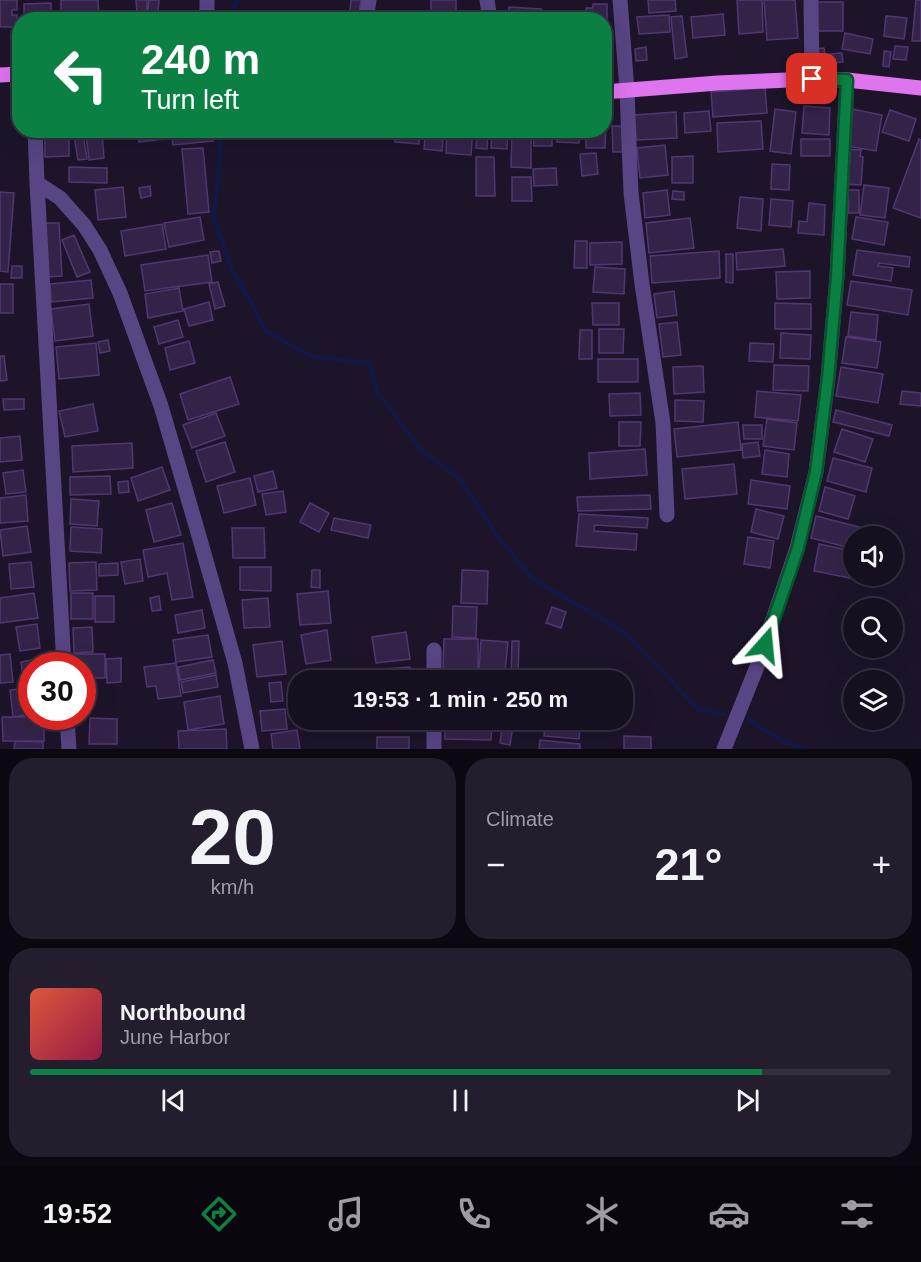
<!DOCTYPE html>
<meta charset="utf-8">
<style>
body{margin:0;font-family:Helvetica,sans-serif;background:#231d2d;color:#f1f3f6;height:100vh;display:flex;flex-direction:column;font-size:22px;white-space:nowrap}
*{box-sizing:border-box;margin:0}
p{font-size:20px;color:#9e9ca5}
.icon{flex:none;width:33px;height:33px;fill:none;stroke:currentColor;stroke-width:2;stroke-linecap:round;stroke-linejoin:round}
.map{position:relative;height:749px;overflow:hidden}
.side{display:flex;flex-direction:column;gap:9px;padding:9px;background:#0c0812;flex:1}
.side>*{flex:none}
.hud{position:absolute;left:12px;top:12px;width:600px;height:126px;border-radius:24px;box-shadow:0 6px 24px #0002,0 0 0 2px #352f3e;background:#0b8043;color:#fff;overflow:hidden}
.buttons{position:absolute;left:843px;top:526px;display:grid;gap:12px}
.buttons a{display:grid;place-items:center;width:60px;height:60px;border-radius:50%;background:#160f20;box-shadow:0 6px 24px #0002,0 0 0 2px #352f3e;font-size:30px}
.speed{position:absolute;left:18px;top:652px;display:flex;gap:12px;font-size:30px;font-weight:700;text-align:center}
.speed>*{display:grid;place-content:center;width:78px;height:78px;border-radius:50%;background:#160f20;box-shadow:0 6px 24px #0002,0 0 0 2px #352f3e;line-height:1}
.speed .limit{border:9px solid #d22;background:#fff;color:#111}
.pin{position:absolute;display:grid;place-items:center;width:51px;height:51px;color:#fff;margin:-26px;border-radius:12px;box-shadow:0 3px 9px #0006}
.me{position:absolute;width:66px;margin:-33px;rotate:18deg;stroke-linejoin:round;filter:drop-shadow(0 0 4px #0008)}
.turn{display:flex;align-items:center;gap:21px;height:126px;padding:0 30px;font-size:27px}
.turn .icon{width:78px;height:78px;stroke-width:2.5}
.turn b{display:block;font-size:42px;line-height:51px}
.big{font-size:45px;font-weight:800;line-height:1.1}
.side .card{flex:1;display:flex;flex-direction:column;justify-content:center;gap:9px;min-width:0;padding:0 21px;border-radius:24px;background:#231d2d}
.side .dial{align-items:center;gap:0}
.dial b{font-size:78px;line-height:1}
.song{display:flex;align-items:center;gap:18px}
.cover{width:72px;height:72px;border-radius:9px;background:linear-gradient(135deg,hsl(10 70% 55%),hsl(340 70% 35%))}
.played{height:6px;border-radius:3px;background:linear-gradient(90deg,#0b8043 85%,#352f3e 85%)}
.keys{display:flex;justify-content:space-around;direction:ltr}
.heat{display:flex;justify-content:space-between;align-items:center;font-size:33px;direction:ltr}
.side .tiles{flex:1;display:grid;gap:9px;grid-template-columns:1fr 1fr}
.card:last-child{grid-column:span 2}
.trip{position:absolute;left:288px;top:670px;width:345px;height:60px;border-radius:24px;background:#160f20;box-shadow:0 6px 24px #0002,0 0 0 2px #352f3e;font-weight:800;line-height:60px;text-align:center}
.dock{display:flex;height:96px;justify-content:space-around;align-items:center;background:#09060d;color:#9e9ca5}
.dock .icon{width:42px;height:42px}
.dock .current{color:#0b8043}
.dock b{font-size:27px;color:#f1f3f6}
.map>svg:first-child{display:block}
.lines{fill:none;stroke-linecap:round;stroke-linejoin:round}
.stream{stroke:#121846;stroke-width:4.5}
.building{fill:#342349;stroke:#513772;stroke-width:1.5}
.minor{stroke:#574584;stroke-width:15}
.major{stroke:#df74ef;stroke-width:15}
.route-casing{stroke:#07532c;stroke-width:15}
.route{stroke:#0b8043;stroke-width:10}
</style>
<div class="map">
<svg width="921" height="749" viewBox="0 0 921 749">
<rect width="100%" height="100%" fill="#1d142a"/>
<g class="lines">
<!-- stream -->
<path class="stream" d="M230 20 233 8 237 0
M221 130 220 152 214 218 233 272 252 304 265 331 313 357 369 363 377 391 420 449 461 480 498 537 533 579 624 632 698 709 724 714
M748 719 782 741 805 749"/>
</g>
<!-- building -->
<path class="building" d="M0 0H17V10H12V15H17V27H0Z
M61 0H98L99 20H61Z
M136 0H147V15H137Z
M149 0H159L158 12 148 11Z
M351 0H361L358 20H349Z
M431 0H456V20H431Z
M648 0H675L676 11 649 13Z
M737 0H762L763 32 739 34Z
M764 0H795L798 38 767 40Z
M916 0H921V41H912Z
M816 2H843V31H816Z
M51 3V20H24V4Z
M593 4H607V45H604V20H595V16H586V8H593Z
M509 7 541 9V20H508Z
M406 12 407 20H372V13Z
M723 14 725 35 693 38 691 17Z
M669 15 670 32 639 34 637 17Z
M682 16 687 57 675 59 671 17Z
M886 16 907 18 904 39 884 36Z
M845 33 873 39 870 54 842 49Z
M895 46 908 47 906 60 893 59Z
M646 47 647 60 636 61 635 49Z
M824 48 826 67 815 68 813 49Z
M884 51 891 52 889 67 883 66Z
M842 53 843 62 831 63 830 54Z
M765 88 767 113 713 117 711 92Z
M804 106 830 108 829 135 802 133Z
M775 109 796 112 791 154 770 151Z
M852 109 882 115 876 151 846 146Z
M890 110 916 119 909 141 882 132Z
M709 111 711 131 685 133 684 113Z
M676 112 677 138 636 140 634 115Z
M604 121H606L605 148H586V130H604Z
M761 121 763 149 718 152 717 123Z
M612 126H622L623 152H613Z
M137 130H164L165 139 139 142Z
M171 130H212L213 141 173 145Z
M395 130H420L419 144 395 142Z
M447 130H473L471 155 446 153Z
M477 130H488L487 149 476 148Z
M492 130H508L507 149 491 148Z
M512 130H531V168L511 167Z
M533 130H552V146H534Z
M558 130H580L579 143 557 142Z
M102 132 104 158 89 160 86 133Z
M69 134V156L45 157V135Z
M83 134 87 159 78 160 74 136Z
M425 138 443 140 442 151 424 149Z
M801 139H830V156H801Z
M919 139 921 140V218L893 208Z
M665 145 668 175 640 178 637 148Z
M203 148 209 212 188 214 182 149Z
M846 149 861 150 860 156 863 157 861 185 844 184Z
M596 153 598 174 582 176 580 154Z
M693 156V183H672V157Z
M476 157H494L495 196H476Z
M772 164 790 165 789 190 771 189Z
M69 167 107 168V183L69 182Z
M556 168 557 185 534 186 533 169Z
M512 177H531L532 201H512Z
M864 185 889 188 885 218 860 215Z
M150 186 151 196 141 198 139 188Z
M123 187 126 217 98 220 95 190Z
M667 190 670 215 645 218 643 193Z
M845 190H859V213H848L849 200 845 199Z
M673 191 684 192V200L672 199Z
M0 192 14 193 8 272 0 271Z
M740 197 763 199 761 231 737 228Z
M771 199 793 201 791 227 769 225Z
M809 203 825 205 824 235 798 233 799 221 807 222Z
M200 217 204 240 169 247 164 223Z
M856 217 888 222 884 245 852 239Z
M690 218 694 248 649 253 646 223Z
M44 223H59L62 276 47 277Z
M162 224 166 249 125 256 121 231Z
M74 235 90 272 77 277 62 240Z
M575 241H587V268H574Z
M622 242V264L590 265V243Z
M783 249 785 266 737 270 736 253Z
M857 250 910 257 909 267 879 263 878 266 893 268 891 281 853 275Z
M219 251 221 261 212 263 210 252Z
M719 251 720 278 652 283 650 256Z
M726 254H733V283L726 282Z
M208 255 212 282 145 291 141 265Z
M12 266H22V278H11Z
M595 267 625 269 624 294 593 292Z
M810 271V298L777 299 776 272Z
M91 280 93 298 51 302 50 284Z
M851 281 912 290 908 315 847 305Z
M218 282 225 306 215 309 209 284Z
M0 284H13V313H0Z
M179 288 183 311 148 318 145 294Z
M674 291 677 315 657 318 654 294Z
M209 302 213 320 189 326 184 309Z
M592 303H619V325H593Z
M775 303 811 304V329H775Z
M89 304 93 336 55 341 51 309Z
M851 312 878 315 876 340 848 336Z
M178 320 183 337 159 344 154 327Z
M677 322 681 355 663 357 659 324Z
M599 329H624L623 353H599Z
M580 330H592V359H579Z
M781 333 811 335 810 359 780 358Z
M846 337 881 342 877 368 842 363Z
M108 340 110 351 100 353 98 342Z
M189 341 195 363 170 370 165 348Z
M96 343 99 375 59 379 56 347Z
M750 343 774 344 773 362 749 361Z
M0 356H4L7 380 0 381Z
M598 359H638V382H598Z
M774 365 809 366 808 391 773 390Z
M703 366 704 392 674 394 673 367Z
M841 367 883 374 878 403 836 396Z
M230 377 239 404 188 420 180 394Z
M757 391 801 395 798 421 755 417Z
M902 391 921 393V406L900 404Z
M640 393 641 415 610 416 609 394Z
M3 399H24V409L4 410Z
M675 400 704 401 703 422 675 421Z
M93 404 98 431 65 437 59 411Z
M836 410 892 425 889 436 833 422Z
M216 413 225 436 192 448 183 425Z
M767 419 797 423 794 450 763 446Z
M619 422H641L640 446H619Z
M738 422 741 450 677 457 674 429Z
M743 425H762V439H744Z
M842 429 873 439 865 462 834 452Z
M20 436 22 460 0 462V438Z
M225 442 235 472 206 482 196 451Z
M758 442 760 456 743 458 742 444Z
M132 443 133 468 73 472 72 446Z
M645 449 647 475 590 479 589 453Z
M765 450 789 454 787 477 762 474Z
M833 458 872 468 866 492 827 481Z
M734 464 737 494 685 499 682 469Z
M162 467 170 490 138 501 131 478Z
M23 470 26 492 6 494 3 473Z
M273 471 277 488 258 492 254 476Z
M110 476 111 494 70 495V477Z
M250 478 256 505 224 513 217 486Z
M751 480 790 486 787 509 748 504Z
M128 481 129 492 119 493 118 482Z
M825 487 855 496 848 519 819 511Z
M283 491 286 512 266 515 262 494Z
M26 495 28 521 0 523V498Z
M650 495 651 509 578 511 577 497Z
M71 499 99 501 97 526 70 524Z
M172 503 181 535 154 542 146 510Z
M310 503 329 513 319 532 300 522Z
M756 509 784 516 778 539 751 532Z
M579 514 648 518 647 528 595 525 594 531 637 534 636 550 576 546Z
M816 516 859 527 857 537H854V549L811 538Z
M334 518 371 525 368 538 331 530Z
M27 526 31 552 3 556 0 530Z
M71 527 102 529 101 553 70 551Z
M232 528H264L265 558H233Z
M748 537 774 541 770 568 744 564Z
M183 543 193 597 172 600 167 573 148 577 143 550Z
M819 544 854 551V576H860V580L814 571Z
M140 559 143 581 125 584 121 562Z
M31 562 34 587 11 589 9 564Z
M96 562 97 590 70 591 69 563Z
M118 563V575L99 576V564Z
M240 567H271V591L240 590Z
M312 570H320V588L311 587Z
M462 570 488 571 487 604 461 603Z
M328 591 331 623 300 625 297 594Z
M34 593 38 618 0 623V598Z
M71 593H93V619H71Z
M95 596H114V622H95Z
M159 596 161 610 152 611 150 598Z
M268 598 270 627 244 628 242 600Z
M453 606 477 607 476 638 452 637Z
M552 607 566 612 561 628 546 623Z
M202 610 205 628 178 633 175 615Z
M37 624 40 648 20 651 16 627Z
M92 627 93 652 74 653 73 628Z
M327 630 331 660 306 664 301 635Z
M406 632 410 659 376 663 372 637Z
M208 635 212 657 176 662 173 640Z
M444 639H478V670L443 669Z
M481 640 508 642 505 672 479 670Z
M282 641 286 674 257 677 253 645Z
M512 641H519L518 679H511Z
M10 654 13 682 0 683V655Z
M75 654H105V678H82V666H75Z
M42 658 43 666H32V682L24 684 21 662Z
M121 658V682L107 683 106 659Z
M213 660 216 673 180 680 178 667Z
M176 663 181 696 158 699 156 686 147 687 144 667Z
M410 667 411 681H384V669Z
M216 675 218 687 183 693 181 682Z
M449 675 483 679V681H448Z
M281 682 283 701 271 702 269 683Z
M32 688V714L13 717 10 690Z
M220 696 224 724 188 730 184 702Z
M285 709 287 729 262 731 260 711Z
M2 717H44V741H3Z
M90 718 117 719V744H89Z
M388 720H411L410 729 387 728Z
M445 720H492L491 740 445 739Z
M503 720H514L510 745 500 743Z
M545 720H581L579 739 544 736Z
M226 729 227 749H179L178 731Z
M297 730 300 749H273L271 734Z
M624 736 651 737V749H624Z
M377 737H409V749H377Z
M540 740 580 744V749H539Z
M15 741 43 742V749H14Z"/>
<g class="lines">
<!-- minor -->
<path class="minor" d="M487 0 490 20
M620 0 627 90 631 193 642 284 663 423 667 515
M811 0 812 79
M207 20V0
M366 20 369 0
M35 130 37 183 64 666
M37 183 60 198 84 225 100 250 120 293 161 406 199 536 235 663 252 749
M434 650V681
M67 717 69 749
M434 720V749
M724 749 758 664 797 548 816 472 828 378 837 277 847 80"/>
<!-- major -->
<path class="major" d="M0 75 20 74
M604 92 718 83 812 79 847 80 921 88"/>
</g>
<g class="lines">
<!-- route casing -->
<g class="route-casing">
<path id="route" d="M765 645 798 548 816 472 828 378 837 277 847 80 812 79"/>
</g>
<!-- route -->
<use href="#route" class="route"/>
</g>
</svg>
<div class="buttons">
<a><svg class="icon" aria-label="sound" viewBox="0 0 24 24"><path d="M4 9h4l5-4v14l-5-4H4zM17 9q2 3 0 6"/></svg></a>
<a><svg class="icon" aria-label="search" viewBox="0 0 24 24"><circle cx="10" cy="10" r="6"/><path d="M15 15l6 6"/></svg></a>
<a><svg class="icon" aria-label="layers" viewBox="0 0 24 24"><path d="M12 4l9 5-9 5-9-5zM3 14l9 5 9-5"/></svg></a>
</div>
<div class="speed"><div class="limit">30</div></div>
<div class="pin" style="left:812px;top:79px;background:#d93025"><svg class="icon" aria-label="arrive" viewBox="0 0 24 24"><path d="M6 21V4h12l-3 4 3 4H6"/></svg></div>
<svg class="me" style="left:765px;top:645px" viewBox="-20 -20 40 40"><path d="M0-17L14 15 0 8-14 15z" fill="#0b8043" stroke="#fff" stroke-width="4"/></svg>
<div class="trip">19:53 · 1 min · 250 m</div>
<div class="hud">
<div class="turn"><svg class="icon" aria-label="left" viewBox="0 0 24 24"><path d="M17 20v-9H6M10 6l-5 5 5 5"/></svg><div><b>240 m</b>Turn left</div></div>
</div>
</div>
<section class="side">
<div class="tiles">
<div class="card dial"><b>20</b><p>km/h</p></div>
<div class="card"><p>Climate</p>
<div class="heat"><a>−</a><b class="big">21°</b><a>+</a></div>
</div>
<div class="card">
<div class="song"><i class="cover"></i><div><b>Northbound</b><p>June Harbor</p></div></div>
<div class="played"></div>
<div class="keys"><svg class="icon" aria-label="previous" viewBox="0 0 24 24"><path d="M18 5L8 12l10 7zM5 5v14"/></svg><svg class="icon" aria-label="pause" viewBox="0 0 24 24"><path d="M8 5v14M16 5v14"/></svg><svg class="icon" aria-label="next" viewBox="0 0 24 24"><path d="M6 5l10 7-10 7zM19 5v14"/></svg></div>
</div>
</div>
</section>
<nav class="dock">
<b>19:52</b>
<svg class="icon current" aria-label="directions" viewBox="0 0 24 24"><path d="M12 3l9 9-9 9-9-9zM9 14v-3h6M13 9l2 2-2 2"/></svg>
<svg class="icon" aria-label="music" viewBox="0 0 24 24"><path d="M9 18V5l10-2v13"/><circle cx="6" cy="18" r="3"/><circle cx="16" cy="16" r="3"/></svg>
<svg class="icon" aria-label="phone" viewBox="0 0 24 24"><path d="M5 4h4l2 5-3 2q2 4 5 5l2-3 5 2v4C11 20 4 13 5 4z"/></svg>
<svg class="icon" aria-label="climate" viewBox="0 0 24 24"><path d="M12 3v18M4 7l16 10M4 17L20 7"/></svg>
<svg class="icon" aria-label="car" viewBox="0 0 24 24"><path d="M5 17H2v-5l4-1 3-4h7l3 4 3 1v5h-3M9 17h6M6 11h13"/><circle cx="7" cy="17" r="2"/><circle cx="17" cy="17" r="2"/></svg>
<svg class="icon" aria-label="filters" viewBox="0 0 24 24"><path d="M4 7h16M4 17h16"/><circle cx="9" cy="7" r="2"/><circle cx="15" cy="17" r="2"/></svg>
</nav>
